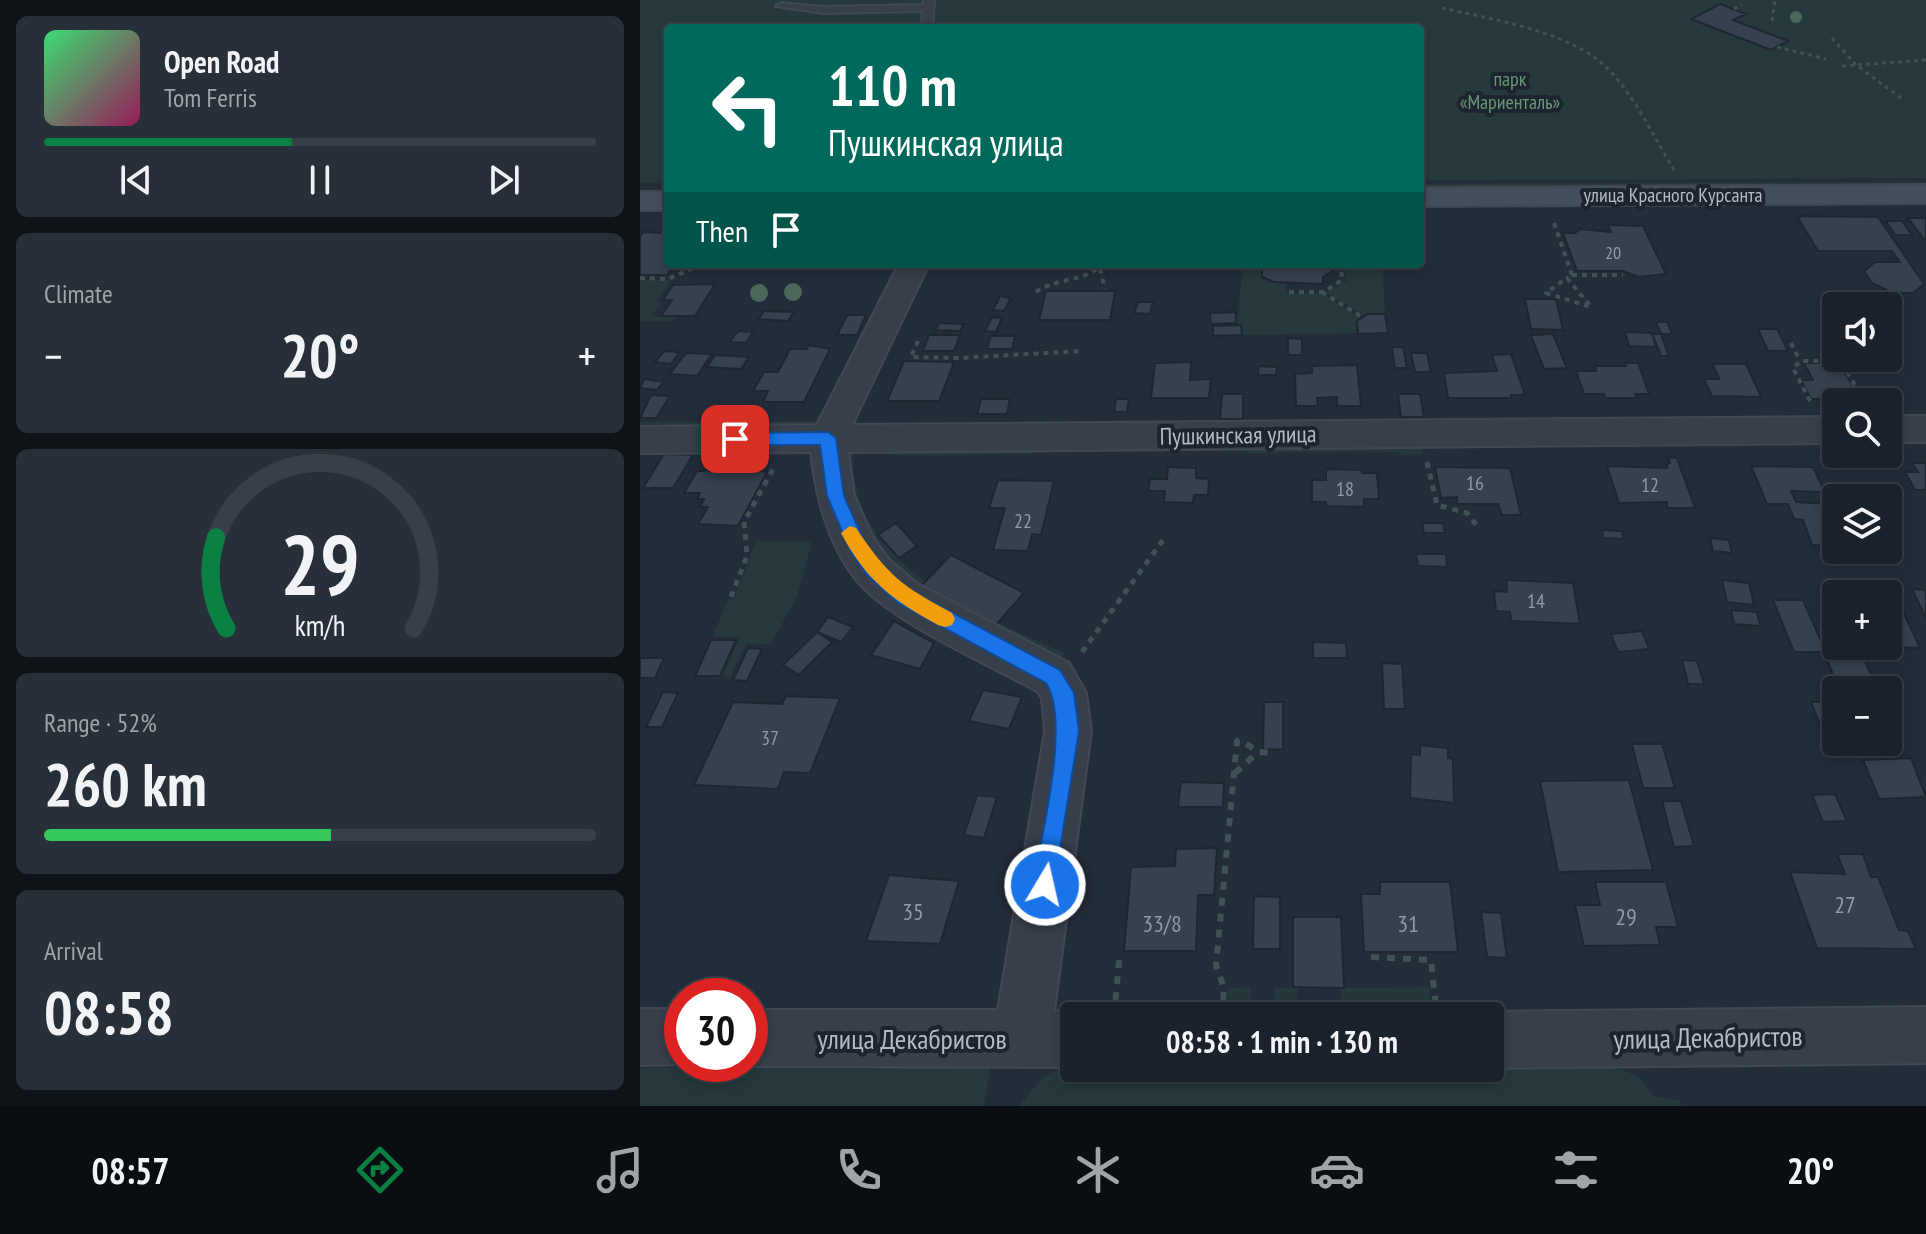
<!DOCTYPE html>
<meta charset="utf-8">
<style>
body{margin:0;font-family:"PT Sans Narrow",sans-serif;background:#272f38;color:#f1f3f6;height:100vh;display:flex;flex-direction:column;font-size:30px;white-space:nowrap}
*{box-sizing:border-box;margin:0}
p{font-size:26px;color:#9fa4a9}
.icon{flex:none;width:44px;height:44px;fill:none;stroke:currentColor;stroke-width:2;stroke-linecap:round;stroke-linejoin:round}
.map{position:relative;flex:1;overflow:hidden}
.drawer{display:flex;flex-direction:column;gap:16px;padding:16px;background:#0e1318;width:640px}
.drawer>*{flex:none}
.hud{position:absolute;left:24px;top:24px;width:760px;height:244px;border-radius:8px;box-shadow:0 4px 12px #0003,0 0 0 2px #383f48;background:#00695c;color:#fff;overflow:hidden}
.controls{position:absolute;left:1182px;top:292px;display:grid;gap:16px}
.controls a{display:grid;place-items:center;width:80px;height:80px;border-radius:8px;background:#1a222c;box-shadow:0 4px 12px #0003,0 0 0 2px #383f48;font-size:40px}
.speed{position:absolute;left:24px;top:978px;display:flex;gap:16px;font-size:40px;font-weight:700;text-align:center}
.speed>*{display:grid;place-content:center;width:104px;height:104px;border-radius:50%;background:#1a222c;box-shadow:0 4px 12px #0003,0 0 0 2px #383f48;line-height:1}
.speed .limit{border:12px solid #d22;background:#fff;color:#111}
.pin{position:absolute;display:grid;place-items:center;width:68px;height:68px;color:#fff;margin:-34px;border-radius:16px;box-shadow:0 4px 12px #0006}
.me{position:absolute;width:88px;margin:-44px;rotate:9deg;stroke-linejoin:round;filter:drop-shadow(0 0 6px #0008)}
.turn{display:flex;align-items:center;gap:28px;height:168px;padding:0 32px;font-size:36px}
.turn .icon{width:104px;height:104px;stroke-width:2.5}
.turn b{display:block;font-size:56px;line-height:68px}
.then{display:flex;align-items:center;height:76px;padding:0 32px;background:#0003;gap:16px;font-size:30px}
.big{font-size:60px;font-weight:700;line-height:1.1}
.drawer .tile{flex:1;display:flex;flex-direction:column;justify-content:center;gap:12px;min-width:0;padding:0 28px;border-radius:12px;background:#272f38}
.drawer .dial{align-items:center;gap:0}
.dial svg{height:208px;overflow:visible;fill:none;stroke:#383f48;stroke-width:7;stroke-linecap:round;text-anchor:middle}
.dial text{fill:#f1f3f6;stroke:none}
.song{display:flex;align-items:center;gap:24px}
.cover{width:96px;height:96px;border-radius:12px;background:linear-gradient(135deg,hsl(140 70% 55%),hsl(330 70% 35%))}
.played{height:8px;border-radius:4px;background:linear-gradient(90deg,#0b8043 45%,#383f48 45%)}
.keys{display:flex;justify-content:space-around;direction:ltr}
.heat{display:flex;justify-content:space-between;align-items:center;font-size:44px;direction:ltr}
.charge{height:12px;border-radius:6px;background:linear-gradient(90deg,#34c759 52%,#383f48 0)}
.trip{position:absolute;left:420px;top:1002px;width:444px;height:80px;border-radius:8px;background:#1a222c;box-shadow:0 4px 12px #0003,0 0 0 2px #383f48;font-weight:700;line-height:80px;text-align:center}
.tab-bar{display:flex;height:128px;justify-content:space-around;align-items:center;background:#0a0e12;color:#9fa4a9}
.tab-bar .icon{width:56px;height:56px}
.tab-bar .current{color:#0b8043}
.tab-bar b{font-size:36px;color:#f1f3f6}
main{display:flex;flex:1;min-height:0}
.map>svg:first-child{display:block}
.green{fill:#25383b}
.building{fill:#364150;stroke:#1e2631;stroke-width:2}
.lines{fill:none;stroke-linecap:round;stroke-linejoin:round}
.lane-casing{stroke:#404853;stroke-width:4}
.street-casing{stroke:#404853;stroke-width:4}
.secondary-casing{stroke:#404853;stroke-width:4}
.path-far3{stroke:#3e5253;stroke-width:3;stroke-dasharray:4 4;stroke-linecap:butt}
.path-far2{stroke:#3e5253;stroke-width:4;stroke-dasharray:5 5;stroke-linecap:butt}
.path-far1{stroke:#3e5253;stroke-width:5;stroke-dasharray:6 6;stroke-linecap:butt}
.path{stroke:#3e5253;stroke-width:6;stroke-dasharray:8 8;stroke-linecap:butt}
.lane{fill:#373f4a;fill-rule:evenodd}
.street{fill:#373f4a;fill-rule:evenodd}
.secondary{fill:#454e5d;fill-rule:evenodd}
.tree{fill:#4a675a}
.route{fill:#1a73e8;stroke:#114b97;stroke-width:2}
.slow{fill:#f59e0b}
.labels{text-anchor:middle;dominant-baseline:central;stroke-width:8;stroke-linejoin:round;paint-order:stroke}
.far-number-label{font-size:18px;fill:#919aa6}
.far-park-label{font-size:20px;fill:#6a9674;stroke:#1c242f}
.far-street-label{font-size:20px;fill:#b2bac6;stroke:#1c242f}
.number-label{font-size:20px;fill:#919aa6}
.street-label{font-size:24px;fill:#b2bac6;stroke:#1c242f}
.near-number-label{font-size:24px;fill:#919aa6}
.near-street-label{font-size:28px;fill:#b2bac6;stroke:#1c242f}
</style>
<main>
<section class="drawer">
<div class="tile">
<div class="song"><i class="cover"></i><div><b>Open Road</b><p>Tom Ferris</p></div></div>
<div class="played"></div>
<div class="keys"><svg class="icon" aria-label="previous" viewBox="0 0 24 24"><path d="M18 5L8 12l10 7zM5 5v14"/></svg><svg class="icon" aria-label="pause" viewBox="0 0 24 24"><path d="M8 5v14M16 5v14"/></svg><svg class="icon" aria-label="next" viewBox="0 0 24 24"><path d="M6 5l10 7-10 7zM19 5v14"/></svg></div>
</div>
<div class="tile"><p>Climate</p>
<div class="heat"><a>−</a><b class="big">20°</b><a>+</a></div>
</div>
<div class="tile dial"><svg viewBox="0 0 100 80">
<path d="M14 69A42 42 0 1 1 86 69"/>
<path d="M14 69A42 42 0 0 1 10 34" stroke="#0b8043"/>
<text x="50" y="56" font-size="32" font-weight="700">29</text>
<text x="50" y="72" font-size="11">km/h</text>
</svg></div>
<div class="tile"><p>Range · 52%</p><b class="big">260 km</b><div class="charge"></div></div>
<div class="tile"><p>Arrival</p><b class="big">08:58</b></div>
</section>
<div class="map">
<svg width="1286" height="1106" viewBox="0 0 1286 1106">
<rect width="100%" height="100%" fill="#232d3a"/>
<!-- green -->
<path class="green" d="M0 0H1286V178L780 180V28H28V183H0Z
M1286 182V186L780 190V184Z
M603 264H621V278L646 283V294H682L721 318 716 321 717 333 601 335 596 314 598 313Z
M705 264H742L745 313 724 315 687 293 706 281Z
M0 280H31L16 302 21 303 12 316 37 317 34 321H0Z
M210 358H218L177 427 0 431V422L176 421Z
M780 440 783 454 760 455 759 451 608 453 595 442Z
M389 443 394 454 274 456 213 452C210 544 286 584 355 626L358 623 424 653 416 668 242 565 214 518 205 447Z
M116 541 172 542 157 596 131 644H106L90 677 83 676 99 638 73 636 88 600 94 599Z
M611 987 610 1016H587L588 988Z
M658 987 655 1016H634L635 988Z
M789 987 792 1016H705L701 1011V988Z
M351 1063 344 1106H0V1068Z
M434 1063V1068L976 1067 997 1076 1014 1096 1041 1101 1042 1106H379L404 1076Z"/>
<!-- building -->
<path class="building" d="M1080 4 1106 14 1093 20 1148 41 1131 50 1051 19Z
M1157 216 1238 217 1284 284 1273 293H1253L1232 283 1224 271 1235 262H1260L1252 251H1178Z
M1268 218H1286V239H1284Z
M1246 221H1262L1272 235H1255Z
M968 225 1003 226 1026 274 999 277 983 271H937L923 233H935L940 229 971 232Z
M3 232 28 233 23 239H28V264H55H42L37 271H30L27 275H0V236Z
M622 264H692V271L683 277V284L634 282 622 277Z
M75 284 55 316H21L32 300H23L33 285Z
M406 291H475L470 320H399Z
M360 296 371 298 364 311 353 310Z
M885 299H916L923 330 891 329Z
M498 302H513L510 314 494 313Z
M124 311 154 312 148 321 118 319Z
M596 312V323L571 324 570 313Z
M728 314H745L748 333 718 334 717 321Z
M207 315H226L217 335H197Z
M352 317 362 318 356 332 345 331Z
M1016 322H1027L1032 334H1021Z
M299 323 324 324 320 331 295 330Z
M601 325 602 335 573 336V326Z
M1118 329H1137L1148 351H1128Z
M98 331 113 332 106 343 90 342Z
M985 332 1012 333 1016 347 989 346Z
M913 334 927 368 904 369 891 335Z
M1012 334H1021L1029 356H1021Z
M289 335H320L314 351H283Z
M351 336H375L372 349H347Z
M648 338 662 339V355H648Z
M168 345 190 349 164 402H123L128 391H113L124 372H138L150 349H167Z
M752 347H763L767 368H755Z
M24 351 36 352 39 353 31 364 15 362Z
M46 353 72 354 57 376 30 374Z
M771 353H787L791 372H775Z
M871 354 885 395H871V398H808L804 373 857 371 852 355Z
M75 355 109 357 101 369 67 367Z
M264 361 314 362 299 401H247Z
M551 362 550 380 571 379 569 398H511L515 363Z
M985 363H998L1009 394H995L997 398H965L964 394H944L936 371H956L955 366H986Z
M1164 363H1199L1220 398 1171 399 1161 380H1173Z
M1073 364H1106L1121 397 1072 396 1064 379H1079Z
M717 365 721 406H697V397L677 398 678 406H656L655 374 672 373V366Z
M619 366 637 367 636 375H618Z
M4 379 24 382 17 390 0 388Z
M582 394H603V419H580Z
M758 394H780L784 417H761Z
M11 395 30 396 16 418H0Z
M341 399H370L367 414H337Z
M476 399H489L487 412H474Z
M24 454 53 455 33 488H3Z
M1028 457 1037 458 1055 508H1027V502L979 503 967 466 1027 468V464L1030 463Z
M1272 463H1286V490H1275L1265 472H1278Z
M1111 466 1173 467 1185 492 1151 491 1156 502 1189 504 1185 493 1217 495 1216 490 1230 491 1233 498H1196V546L1172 545 1163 520 1154 519 1148 504H1127Z
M528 467 556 468V478L569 479 568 495H554L553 503 524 502 525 491H508L510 479H527Z
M795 467 870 468 881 515H862L858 504H817V497L801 498Z
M103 469 127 472 98 526 58 524 68 507H60L64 499H57L60 493H44L57 471Z
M686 469 722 470V473H737L739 499H724V507L686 506V502H672V480H686Z
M358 480 414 481 401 535 392 534 388 551 353 550 365 508H349Z
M256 523 277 546 259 558 238 535Z
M782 523H803L805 533H784Z
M962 530 982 531 984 539 963 538Z
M1070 538 1089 540 1092 553 1073 551Z
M776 554H806L807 567 778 566Z
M311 555 384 593 355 626 281 586Z
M866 580 933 583 940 624 871 621 870 612 856 611 854 591 867 592Z
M1082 580 1109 583 1114 605 1087 602Z
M1272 589 1286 590V618Z
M1133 600H1163L1186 652H1154Z
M1248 609H1262L1280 648 1222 646H1248Z
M1091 610 1117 612 1120 626 1094 624Z
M188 617 213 627 201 642 177 632Z
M254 621 294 643 280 669 231 655Z
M1002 631 1009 649 978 652 971 634Z
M177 632 192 642 159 675 143 665Z
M71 640H96L80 676H55Z
M673 642 706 643 707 658H673Z
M108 648 122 649 107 681 93 680Z
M1185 656H1223L1234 681H1196Z
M0 658H24L15 678H0Z
M1042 660 1057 661 1064 684H1048Z
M742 663 762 664 765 709H744Z
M343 690 382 697 369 729 329 721Z
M23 692 38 693 22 727H6Z
M146 696 200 698 170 773 144 772 138 789 54 785 93 702 142 704Z
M624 702H643V749L623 750Z
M1171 702H1192L1196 712V727H1181Z
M992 744H1022L1035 788H1003Z
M780 745 808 748V758L813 759 814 803 770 798 771 754 780 755Z
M1271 758 1286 797 1239 799 1223 760Z
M989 780 1013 870 918 872 900 781Z
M541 782 584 783 583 807H538Z
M1195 794 1207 821 1183 822 1172 795Z
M337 795 357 797 344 838 324 835Z
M1022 801H1041L1054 846 1034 847Z
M577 848 574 895H558L556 951H484L491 867 535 866 536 849Z
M1197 854H1223L1231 877H1238L1259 930 1268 931 1276 949 1177 948 1150 872 1205 874Z
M249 875 319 881 300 944 226 941Z
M740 882H810L818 952H724L721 894H740Z
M955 882H1026L1038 927H1016L1020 945 944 946 935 905H960Z
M614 896 640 897V949H613Z
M841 912 861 913 867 958 847 957Z
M653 917H701L704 988 653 987Z"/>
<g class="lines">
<!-- lane casing -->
<g class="lane-casing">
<path id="lane" d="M284 0H294L292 28H282L283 11 183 13 136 6 141 3 183 7 283 5Z"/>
</g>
<!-- street casing -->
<g class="street-casing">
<path id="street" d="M259 264H289L212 425 1196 417V443L208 452 214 496 233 538 248 559 279 585 429 663 446 693 451 731 414 1011H434L447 1016H434V1067L110 1066 104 1064H110V1010H358L405 731 402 698 397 691C348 664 254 623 219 583 188 546 176 498 171 452L0 453V427L177 425Z
M1248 416H1286V442H1248Z
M1286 1007V1063L850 1068V1016H839L850 1012Z
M0 1009H42V1064H45L0 1065Z"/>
</g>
<!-- secondary casing -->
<g class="secondary-casing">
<path id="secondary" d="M1286 185V203L780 206V188Z
M0 192H28V210H0Z"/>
</g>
<!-- path-far3 -->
<path class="path-far3" d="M802 8C850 19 928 31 965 66 994 94 1013 136 1034 170
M1094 9 1102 4
M1132 21 1135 0
M1192 38 1216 65 1261 98
M1137 47 1186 59
M1202 66 1286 60"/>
<!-- path-far2 -->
<path class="path-far2" d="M914 223 932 275 927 278
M460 269 465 289
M932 275H983
M0 278 28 279 62 264
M927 278 951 307 906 293Z
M396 292C417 277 444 283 462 264
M649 292H684L702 280 701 264
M682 292 722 317
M278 341 271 357 318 358 441 351
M1151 343 1160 361
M1170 401 1153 368 1161 361H1200L1225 402
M1204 401H1238"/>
<!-- path-far1 -->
<path class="path-far1" d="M787 462 797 505 827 513 837 526
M91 597 107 556 104 522 133 469
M442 652 526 536"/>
<!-- path -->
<path class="path" d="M595 773 618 752
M731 957 791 960 797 1016
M474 1016 480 952
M582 1016 584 988 576 965 597 741 601 740 618 752 634 753"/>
<!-- lane -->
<use href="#lane" class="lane"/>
<!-- street -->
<use href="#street" class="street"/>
<!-- secondary -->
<use href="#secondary" class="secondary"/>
</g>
<!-- trees -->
<g class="tree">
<circle cx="1156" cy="17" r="6"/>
<circle cx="153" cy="292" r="9"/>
<circle cx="119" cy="293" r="9"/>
</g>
<!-- route -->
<path class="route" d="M188 432 196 438 204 496 225 543 241 565 271 591 420 670 434 693 439 731 413 893 405 897 397 893 393 885C401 837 431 722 406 683L258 603 228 576 211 552 187 496 180 445H95L87 439 95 433Z"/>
<!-- slow -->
<path class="slow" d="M210 526 216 528C248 576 262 586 312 613L315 619 312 625 305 627 298 625C252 600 226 580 201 533Z"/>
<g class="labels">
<!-- far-number labels -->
<g class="far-number-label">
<text x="973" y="252">20</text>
</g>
<!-- far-park labels -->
<g class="far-park-label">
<text x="870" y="79">парк<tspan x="870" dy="23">«Мариенталь»</tspan></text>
</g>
<!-- far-street labels -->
<g class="far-street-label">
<text x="1033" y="195">улица Красного Курсанта</text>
</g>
<!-- number labels -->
<g class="number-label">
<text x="835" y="483">16</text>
<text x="1010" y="485">12</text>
<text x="705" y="489">18</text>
<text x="383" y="521">22</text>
<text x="896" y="601">14</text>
<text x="130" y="738">37</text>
</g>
<!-- street labels -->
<g class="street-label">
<text transform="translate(598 435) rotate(-1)">Пушкинская улица</text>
</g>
<!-- near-number labels -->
<g class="near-number-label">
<text x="1205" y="904">27</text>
<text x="273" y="911">35</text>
<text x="986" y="916">29</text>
<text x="522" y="923">33/8</text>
<text x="768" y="923">31</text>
</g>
<!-- near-street labels -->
<g class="near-street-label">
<text transform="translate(1068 1037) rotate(-1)">улица Декабристов</text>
<text x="272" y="1038">улица Декабристов</text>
</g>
</g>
</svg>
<div class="controls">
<a><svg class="icon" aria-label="sound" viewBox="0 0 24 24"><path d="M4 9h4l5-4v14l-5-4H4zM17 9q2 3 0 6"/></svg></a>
<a><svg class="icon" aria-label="search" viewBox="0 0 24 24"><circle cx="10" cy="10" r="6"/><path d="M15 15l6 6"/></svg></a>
<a><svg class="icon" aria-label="layers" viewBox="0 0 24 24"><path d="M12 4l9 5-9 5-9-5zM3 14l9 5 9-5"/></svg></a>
<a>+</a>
<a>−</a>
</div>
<div class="speed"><div class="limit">30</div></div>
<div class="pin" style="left:95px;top:439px;background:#d93025"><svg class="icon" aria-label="arrive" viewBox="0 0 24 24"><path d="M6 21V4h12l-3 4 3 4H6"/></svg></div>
<svg class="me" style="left:405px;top:885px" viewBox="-20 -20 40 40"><circle r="17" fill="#1a73e8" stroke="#fff" stroke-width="3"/><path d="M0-11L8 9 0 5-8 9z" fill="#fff"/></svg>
<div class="trip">08:58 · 1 min · 130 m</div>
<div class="hud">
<div class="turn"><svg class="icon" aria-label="left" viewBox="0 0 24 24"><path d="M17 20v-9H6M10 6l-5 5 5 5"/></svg><div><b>110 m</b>Пушкинская улица</div></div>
<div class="then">Then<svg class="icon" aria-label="arrive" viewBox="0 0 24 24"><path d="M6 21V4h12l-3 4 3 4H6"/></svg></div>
</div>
</div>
</main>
<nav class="tab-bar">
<b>08:57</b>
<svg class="icon current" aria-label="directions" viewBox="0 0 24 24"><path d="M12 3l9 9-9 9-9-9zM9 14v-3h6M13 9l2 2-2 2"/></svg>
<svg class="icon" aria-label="music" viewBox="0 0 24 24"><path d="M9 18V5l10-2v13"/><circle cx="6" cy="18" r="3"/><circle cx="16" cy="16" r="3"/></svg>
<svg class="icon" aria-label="phone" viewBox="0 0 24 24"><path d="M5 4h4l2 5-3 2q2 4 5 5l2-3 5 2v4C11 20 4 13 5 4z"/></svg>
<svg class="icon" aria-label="climate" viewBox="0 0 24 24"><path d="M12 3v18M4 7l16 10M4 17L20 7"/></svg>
<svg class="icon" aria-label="car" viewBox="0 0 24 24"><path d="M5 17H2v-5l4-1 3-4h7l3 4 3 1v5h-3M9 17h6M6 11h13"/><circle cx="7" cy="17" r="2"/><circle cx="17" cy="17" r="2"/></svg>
<svg class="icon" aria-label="filters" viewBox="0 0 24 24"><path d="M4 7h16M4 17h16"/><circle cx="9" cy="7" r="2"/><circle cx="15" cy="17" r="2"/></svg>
<b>20°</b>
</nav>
